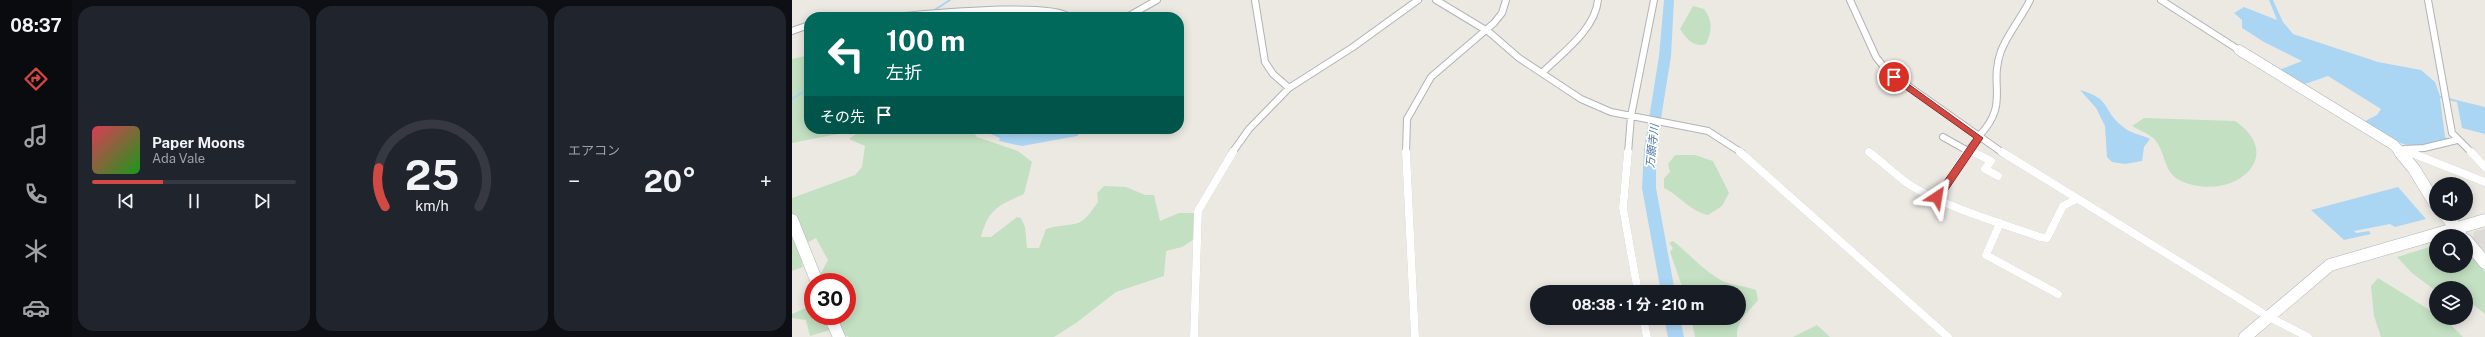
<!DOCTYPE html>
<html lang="ja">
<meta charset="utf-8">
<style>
body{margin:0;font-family:"Public Sans","Noto Sans JP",sans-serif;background:#20242c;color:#f1f3f6;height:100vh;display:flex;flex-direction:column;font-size:15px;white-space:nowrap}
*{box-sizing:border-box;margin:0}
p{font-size:13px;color:#9ea1a6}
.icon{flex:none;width:22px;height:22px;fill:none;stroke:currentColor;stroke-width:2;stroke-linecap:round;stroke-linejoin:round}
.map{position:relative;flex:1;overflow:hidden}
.panel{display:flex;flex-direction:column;gap:6px;padding:6px;background:#0d0f14;width:720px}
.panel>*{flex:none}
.guide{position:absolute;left:12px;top:12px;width:380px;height:122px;border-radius:16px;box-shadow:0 2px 10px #0003;background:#00695c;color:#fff;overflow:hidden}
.controls{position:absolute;left:1637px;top:177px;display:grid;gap:8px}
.controls a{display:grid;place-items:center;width:44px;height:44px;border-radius:50%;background:#171b24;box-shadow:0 2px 10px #0003;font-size:20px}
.speed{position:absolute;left:12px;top:273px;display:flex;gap:8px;font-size:20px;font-weight:700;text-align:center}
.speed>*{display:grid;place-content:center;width:52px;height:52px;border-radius:50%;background:#171b24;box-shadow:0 2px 10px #0003;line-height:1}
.speed .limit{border:6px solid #d22;background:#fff;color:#111}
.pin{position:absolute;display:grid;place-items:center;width:34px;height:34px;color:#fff;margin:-17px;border:2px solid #fff;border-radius:50%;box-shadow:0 1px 4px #0007}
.me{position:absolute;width:44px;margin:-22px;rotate:33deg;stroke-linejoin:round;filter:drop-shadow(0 0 3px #0008)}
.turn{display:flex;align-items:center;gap:14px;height:84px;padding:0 16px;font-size:18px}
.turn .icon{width:52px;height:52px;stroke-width:2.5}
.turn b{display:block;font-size:28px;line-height:34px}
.then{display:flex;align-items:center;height:38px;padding:0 16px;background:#0003;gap:8px;font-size:15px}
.big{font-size:30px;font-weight:700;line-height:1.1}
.panel .tile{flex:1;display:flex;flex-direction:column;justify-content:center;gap:6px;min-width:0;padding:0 14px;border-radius:16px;background:#20242c}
.panel .dial{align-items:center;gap:0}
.dial svg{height:104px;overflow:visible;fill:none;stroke:#363941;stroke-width:7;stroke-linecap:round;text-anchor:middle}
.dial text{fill:#f1f3f6;stroke:none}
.song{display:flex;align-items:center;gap:12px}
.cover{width:48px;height:48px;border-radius:6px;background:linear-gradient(135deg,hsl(350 70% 55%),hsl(120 70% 35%))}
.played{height:4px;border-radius:2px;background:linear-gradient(90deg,#d24943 35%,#363941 35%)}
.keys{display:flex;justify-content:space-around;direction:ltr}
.heat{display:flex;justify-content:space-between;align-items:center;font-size:22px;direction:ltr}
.panel .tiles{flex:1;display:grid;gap:6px;grid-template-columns:repeat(3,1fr)}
.trip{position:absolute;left:738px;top:285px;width:216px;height:40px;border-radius:20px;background:#171b24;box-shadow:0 2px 10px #0003;font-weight:700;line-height:40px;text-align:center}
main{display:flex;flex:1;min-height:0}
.dock{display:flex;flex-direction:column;width:72px;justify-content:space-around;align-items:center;background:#090b0e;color:#9ea1a6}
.dock .icon{width:28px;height:28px}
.dock .selected{color:#d24943}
.dock b{font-size:18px;color:#f1f3f6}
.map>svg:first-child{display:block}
.industrial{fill:#dddbd7}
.green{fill:#c3e0c2}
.water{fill:#abd6f3}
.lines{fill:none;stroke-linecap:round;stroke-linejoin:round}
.stream{stroke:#abd6f3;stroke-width:2}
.river{fill:#abd6f3;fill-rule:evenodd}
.street-far1-casing{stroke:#b0b3b6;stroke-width:8}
.street-casing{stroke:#b0b3b6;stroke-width:8}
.secondary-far1-casing{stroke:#b2b5b8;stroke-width:11}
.secondary-casing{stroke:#b2b5b8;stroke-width:13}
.street-far1{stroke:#fff;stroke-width:6}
.street{stroke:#fff;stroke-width:8}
.secondary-far1{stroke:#fff;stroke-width:10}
.secondary{stroke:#fff;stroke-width:12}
.route{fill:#d24943;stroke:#882f2c}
.labels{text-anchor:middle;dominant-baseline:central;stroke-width:3.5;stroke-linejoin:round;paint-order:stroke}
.water-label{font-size:11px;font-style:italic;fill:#4c78a3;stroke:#fff}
</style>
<main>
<nav class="dock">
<b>08:37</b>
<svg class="icon selected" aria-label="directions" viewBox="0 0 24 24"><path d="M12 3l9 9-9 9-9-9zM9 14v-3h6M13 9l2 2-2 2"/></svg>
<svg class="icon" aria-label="music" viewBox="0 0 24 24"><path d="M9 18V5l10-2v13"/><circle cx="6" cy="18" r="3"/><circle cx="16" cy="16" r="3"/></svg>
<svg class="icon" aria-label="phone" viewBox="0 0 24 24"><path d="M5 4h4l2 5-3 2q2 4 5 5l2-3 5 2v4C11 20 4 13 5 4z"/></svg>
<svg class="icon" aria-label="climate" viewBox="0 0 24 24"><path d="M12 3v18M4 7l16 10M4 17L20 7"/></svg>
<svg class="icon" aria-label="car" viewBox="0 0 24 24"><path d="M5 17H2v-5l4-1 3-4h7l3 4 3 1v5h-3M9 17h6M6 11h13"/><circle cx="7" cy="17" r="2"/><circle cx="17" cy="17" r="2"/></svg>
</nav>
<section class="panel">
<div class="tiles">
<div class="tile">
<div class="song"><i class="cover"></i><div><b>Paper Moons</b><p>Ada Vale</p></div></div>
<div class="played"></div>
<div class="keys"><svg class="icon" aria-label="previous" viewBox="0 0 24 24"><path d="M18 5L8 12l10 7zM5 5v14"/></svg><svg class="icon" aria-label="pause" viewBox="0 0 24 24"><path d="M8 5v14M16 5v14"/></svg><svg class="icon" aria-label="next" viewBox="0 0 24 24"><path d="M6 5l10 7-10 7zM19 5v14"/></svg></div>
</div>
<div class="tile dial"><svg viewBox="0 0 100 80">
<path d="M14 69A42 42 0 1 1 86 69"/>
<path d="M14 69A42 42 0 0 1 9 39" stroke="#d24943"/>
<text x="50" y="56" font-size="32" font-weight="700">25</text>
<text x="50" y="72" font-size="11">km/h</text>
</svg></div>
<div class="tile"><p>エアコン</p>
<div class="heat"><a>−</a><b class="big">20°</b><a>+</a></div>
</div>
</div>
</section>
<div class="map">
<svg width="1693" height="337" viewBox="0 0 1693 337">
<rect width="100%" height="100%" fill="#ece9e3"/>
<!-- industrial -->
<path class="industrial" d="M1693 229V252L1681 239 1682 231Z"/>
<!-- green -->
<path class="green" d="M901 6 912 9C921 21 920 31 914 44 901 48 894 38 888 29Z
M17 55V129H22L21 132 37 129H67L59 135 56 132 0 143V59Z
M1352 118 1443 121C1492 154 1448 196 1401 185 1369 177 1378 162 1364 141 1360 135 1347 130 1340 126Z
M70 129H179L185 137 226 151 240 162 232 194C207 205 196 209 189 237H199L225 217 229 218 233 227 235 248H247L254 229C265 225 275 226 286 223 294 220 301 209 306 202L305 193 312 186 334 187 353 195H362L368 221 387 213H403L401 240 390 247 374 251 372 276 324 292 284 323 262 337H57L41 329 18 336 14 320 0 318V314L21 305V316H55V282H24L36 260 24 238 7 247 11 267 0 271V198L63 175 70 167 73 146 57 139Z
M883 155H903L921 161 937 193 930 206 916 215C898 211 888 196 872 188V178L878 172 876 164Z
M881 241C898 254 913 273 933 282 943 286 954 286 964 290L966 300C957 311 944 322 945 337H903L899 318H947V292H892L878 252 881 248 877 243Z
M1644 245V266H1674V247L1693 272V314L1674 299V288H1644V291L1620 273 1605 257Z
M1586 278 1644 314V318L1655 321 1671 337H1589L1582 316 1579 286Z
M1025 325 1038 337H1001Z"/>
<!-- water -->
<path class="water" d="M1477 0H1481L1491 22 1501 34 1586 62 1629 70 1643 82 1648 96 1693 107V134L1670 128 1665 102 1648 98 1653 137 1657 139C1613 152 1608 145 1571 122L1585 115 1589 109 1536 76 1510 85 1487 70 1510 61 1472 42 1450 28V20L1442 13 1452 7 1485 20Z
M1288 90C1320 99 1310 110 1330 126 1339 134 1348 134 1358 139L1352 147 1350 161 1333 164 1320 162 1315 157 1313 126 1304 108Z
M188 129H290L291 130 285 136 230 146 207 141 208 138 196 133 197 130 188 131Z
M1606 187 1634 219 1603 227 1598 224 1562 231 1564 233 1577 231 1579 234 1552 240 1519 210Z"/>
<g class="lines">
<!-- stream -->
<path class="stream" d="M141 11 158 0
M0 99 17 88"/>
<!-- river -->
<path class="river" d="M872 0H882L879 56 864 150V188L883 292H869L850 188 852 150 867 56Z
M872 318H888L892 337H876Z"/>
<!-- street-far1 casing -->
<g class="street-far1-casing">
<path id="street-far1" d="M463 0 473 62 481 74 497 88
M644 0 697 32 727 58 789 99 819 112 916 131 950 153
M1058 0 1084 57 1095 71 1211 153
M1369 0 1447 50
M1636 0 1660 133 1680 153
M98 17C129 15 258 1 277 17
M335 17 365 0
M0 31 17 25
M750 73C770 53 803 30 806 0
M1151 137 1176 151
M1186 137C1219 103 1196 87 1209 51 1216 33 1230 17 1238 0
M1612 149 1632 148 1665 140
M1613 149 1618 153
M1176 150 1183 153
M1077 152 1078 153
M440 153 457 129 497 88 561 47 626 0
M614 153 615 119 639 77 702 23 710 13 714 0
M836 153 839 116 862 0
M1174 153 1187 138"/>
</g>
<!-- street casing -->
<g class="street-casing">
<path id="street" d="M614 152 623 337
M836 152 831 208 846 292
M948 152 1156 337
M1077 152C1090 162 1102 173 1115 183 1149 206 1209 223 1248 237L1255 238 1271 206 1285 199
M1181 152 1199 161 1193 169 1206 176
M1210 152 1477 317 1516 337
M1617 152 1693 182
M1679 152 1693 167
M1145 197 1175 152
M1208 223 1194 255 1266 294
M851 318 855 337
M402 337 406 211 441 152"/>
</g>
<!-- secondary-far1 casing -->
<g class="secondary-far1-casing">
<path id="secondary-far1" d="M1447 50 1602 145 1609 153"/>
</g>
<!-- secondary casing -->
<g class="secondary-casing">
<path id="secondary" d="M1608 152 1622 169 1644 205
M1652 214 1668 232
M0 220 25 282
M1674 240 1693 263
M38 316 47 337
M1453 337 1538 265 1693 220"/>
</g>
<!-- street-far1 -->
<use href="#street-far1" class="street-far1"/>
<!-- street -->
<use href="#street" class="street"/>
<!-- secondary-far1 -->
<use href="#secondary-far1" class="secondary-far1"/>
<!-- secondary -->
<use href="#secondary" class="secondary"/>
</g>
<!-- route -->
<path class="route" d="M1099 75H1104L1191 138 1149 200H1142L1141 197 1182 138 1099 79Z"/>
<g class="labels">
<!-- water labels -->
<g class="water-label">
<text transform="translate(860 146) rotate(-84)">万願寺川</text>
</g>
</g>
</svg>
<div class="controls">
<a><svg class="icon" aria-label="sound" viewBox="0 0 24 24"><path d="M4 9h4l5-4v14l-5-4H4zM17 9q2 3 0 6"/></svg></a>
<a><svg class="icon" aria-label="search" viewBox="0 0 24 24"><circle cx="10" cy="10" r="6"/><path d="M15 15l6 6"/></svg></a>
<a><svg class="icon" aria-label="layers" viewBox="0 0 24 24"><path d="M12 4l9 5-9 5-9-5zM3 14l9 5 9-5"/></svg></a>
</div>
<div class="speed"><div class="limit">30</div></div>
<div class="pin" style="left:1102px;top:77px;background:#d93025"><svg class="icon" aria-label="arrive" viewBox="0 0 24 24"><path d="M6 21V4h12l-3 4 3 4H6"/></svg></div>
<svg class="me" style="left:1145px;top:197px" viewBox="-20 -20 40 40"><path d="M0-17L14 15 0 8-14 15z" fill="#d24943" stroke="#fff" stroke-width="4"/></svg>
<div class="trip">08:38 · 1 分 · 210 m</div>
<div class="guide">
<div class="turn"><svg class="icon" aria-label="left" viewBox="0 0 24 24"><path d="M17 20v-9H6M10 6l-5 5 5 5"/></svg><div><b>100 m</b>左折</div></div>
<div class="then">その先<svg class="icon" aria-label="arrive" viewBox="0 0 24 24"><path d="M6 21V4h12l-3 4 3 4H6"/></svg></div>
</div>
</div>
</main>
